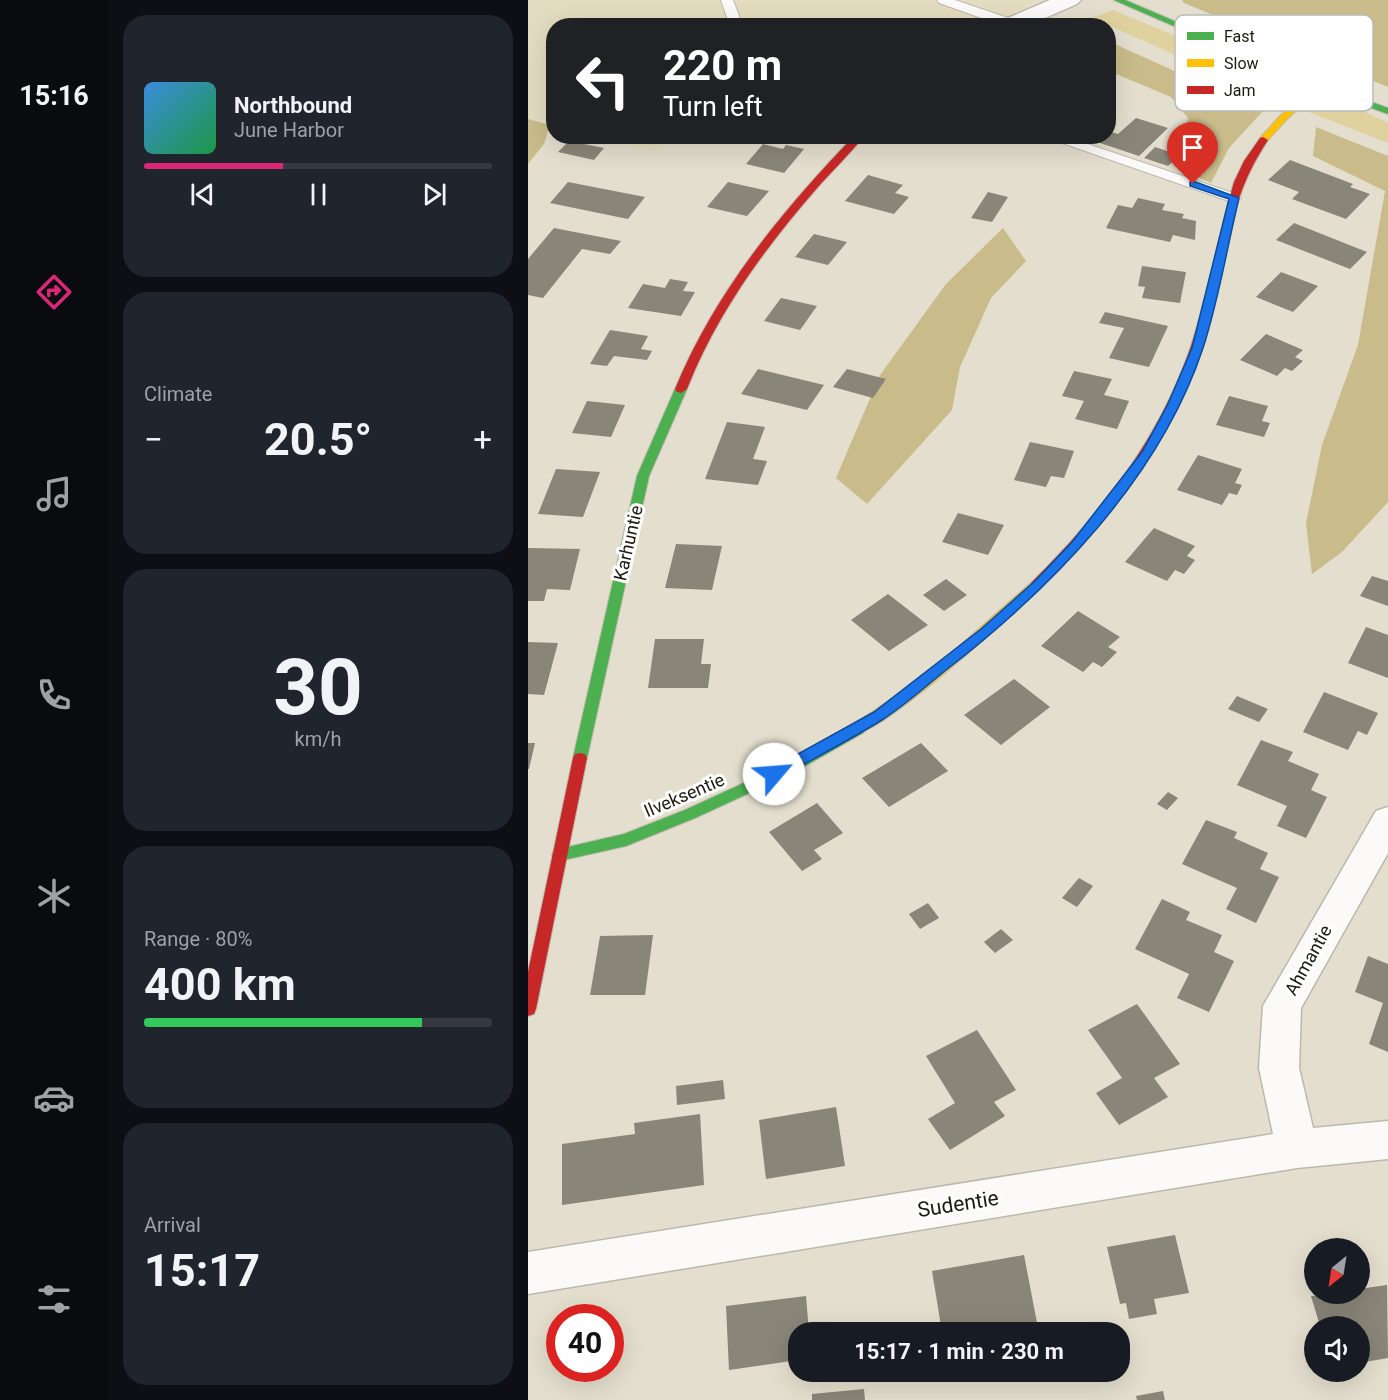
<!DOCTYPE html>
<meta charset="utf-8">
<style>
body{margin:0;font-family:Roboto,sans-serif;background:#20242c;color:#f1f3f6;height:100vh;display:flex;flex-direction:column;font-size:22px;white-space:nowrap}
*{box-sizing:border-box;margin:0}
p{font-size:20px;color:#9ea1a6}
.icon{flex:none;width:33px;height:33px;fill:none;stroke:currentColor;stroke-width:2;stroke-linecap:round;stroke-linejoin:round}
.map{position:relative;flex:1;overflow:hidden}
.details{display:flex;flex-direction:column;gap:15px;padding:15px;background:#0d0f14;width:420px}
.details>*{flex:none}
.guide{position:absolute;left:18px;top:18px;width:570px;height:126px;border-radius:24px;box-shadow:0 6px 24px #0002;background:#202124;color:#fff;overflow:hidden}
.needle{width:39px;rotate:210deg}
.fabs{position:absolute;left:776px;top:1238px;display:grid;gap:12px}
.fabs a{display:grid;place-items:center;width:66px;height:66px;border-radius:50%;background:#171b24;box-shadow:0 6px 24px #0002;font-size:30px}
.speed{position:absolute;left:18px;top:1304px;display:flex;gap:12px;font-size:30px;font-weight:700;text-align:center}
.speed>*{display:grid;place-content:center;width:78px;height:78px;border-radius:50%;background:#171b24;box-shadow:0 6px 24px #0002;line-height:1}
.speed .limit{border:9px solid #d22;background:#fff;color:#111}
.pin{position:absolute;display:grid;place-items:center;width:51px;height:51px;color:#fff;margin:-62px -26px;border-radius:50% 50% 50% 0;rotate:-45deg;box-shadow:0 0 6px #0007}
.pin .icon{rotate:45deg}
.me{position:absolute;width:66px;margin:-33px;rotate:63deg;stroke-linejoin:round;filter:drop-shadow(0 0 4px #0008)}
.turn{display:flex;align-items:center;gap:21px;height:126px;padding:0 18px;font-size:27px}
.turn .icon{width:78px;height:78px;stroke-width:2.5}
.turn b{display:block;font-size:42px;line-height:51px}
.big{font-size:45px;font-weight:700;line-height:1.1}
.details .card{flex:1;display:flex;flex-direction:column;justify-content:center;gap:9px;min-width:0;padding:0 21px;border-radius:24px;background:#20242c}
.details .dial{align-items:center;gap:0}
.dial b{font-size:78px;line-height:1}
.song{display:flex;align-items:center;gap:18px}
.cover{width:72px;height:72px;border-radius:9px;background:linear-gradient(135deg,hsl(210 70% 55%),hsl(140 70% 35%))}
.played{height:6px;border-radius:3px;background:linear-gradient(90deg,#db2777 40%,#363941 40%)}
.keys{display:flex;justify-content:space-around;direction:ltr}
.heat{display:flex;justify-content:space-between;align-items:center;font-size:33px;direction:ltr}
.charge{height:9px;border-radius:4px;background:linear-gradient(90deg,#34c759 80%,#363941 0)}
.trip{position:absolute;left:260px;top:1322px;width:342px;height:60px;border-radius:24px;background:#171b24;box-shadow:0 6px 24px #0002;font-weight:700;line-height:60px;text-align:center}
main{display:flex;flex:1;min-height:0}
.menu{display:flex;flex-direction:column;width:108px;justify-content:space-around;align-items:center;background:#090b0e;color:#9ea1a6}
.menu .icon{width:42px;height:42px}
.menu .active{color:#db2777}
.menu b{font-size:27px;color:#f1f3f6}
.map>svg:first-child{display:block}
.built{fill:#e4dcc0}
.green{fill:#dfd29f}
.forest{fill:#c9bc8a}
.building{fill:#898578}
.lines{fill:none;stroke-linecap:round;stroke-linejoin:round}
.lane-casing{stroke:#bcb9ac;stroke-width:2}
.street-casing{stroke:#bcb9ac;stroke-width:3}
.fast-casing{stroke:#bcb9ac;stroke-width:2}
.slow-casing{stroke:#bcb9ac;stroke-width:2}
.jam-casing{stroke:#bcb9ac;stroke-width:2}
.lane{fill:#fbfaf8;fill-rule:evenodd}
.street{fill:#fbfaf8;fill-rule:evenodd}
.fast{fill:#4caf50;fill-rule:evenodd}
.slow{fill:#ffc107;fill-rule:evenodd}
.jam{fill:#c62828;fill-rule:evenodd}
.route{fill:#1a73e8;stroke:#114b97;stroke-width:1.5}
.labels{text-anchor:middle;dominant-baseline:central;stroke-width:6;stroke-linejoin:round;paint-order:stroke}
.street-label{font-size:18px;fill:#1c190e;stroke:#fff}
.near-street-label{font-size:21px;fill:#1c190e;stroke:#fff}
.key{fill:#fff;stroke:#bbbab7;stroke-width:1.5}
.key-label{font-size:16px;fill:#1c190e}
</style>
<main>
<nav class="menu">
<b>15:16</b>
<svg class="icon active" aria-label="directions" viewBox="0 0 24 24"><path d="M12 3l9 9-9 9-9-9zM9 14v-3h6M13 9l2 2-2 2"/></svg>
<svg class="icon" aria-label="music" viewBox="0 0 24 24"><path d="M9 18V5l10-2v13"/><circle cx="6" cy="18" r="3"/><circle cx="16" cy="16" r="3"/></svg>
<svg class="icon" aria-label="phone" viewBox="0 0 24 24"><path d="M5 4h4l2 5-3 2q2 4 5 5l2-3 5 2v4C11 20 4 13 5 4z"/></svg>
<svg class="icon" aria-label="climate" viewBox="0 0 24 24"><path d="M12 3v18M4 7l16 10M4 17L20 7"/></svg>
<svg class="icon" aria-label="car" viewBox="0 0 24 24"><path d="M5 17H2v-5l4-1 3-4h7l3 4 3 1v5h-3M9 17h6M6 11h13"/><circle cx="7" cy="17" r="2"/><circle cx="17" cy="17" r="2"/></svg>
<svg class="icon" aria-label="filters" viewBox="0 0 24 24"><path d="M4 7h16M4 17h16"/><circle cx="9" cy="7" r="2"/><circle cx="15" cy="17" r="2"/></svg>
</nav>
<section class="details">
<div class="card">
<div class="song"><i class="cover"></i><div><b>Northbound</b><p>June Harbor</p></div></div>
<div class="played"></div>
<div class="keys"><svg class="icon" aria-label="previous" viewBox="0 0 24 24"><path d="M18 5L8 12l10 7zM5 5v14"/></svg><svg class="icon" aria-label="pause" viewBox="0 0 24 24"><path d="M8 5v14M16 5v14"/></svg><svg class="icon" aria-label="next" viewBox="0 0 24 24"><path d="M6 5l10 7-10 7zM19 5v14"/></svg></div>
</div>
<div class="card"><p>Climate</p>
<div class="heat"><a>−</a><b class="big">20.5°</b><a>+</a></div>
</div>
<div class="card dial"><b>30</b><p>km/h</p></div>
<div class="card"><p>Range · 80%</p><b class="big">400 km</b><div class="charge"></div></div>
<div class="card"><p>Arrival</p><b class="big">15:17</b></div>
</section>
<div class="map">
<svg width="860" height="1400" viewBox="0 0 860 1400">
<rect width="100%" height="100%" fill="#e3decd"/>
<!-- built -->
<path class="built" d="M0 0H502L506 2 464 26H26L25 125 0 118Z
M70 137H144L127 152Z"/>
<!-- green -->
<path class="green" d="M585 10 766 85 760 102 751 101 564 18Z
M806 103 833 110 860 123V143L778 111 786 104Z"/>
<!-- forest -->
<path class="forest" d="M654 0H860V87L656 3Z
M580 41 735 111 701 148 683 183 652 169 660 118 643 97 581 71Z
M0 119 22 125 16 144 0 164Z
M788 127 860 156V502L814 552 784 574 778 523 794 445 830 345 857 191 785 156Z
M475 228 498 261 463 298 432 367 424 410 339 504 308 478 352 375 418 284Z"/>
<!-- building -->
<path class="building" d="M608 118 640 128 611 156 554 137 580 136V131L590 134Z
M385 136H412L405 143Z
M41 141 76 148 66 160 30 152Z
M235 144 255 149 258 145 276 149 256 173 218 164Z
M627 147 651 155 640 166 616 158Z
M762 160 825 184 822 187 842 194 818 219 764 199 771 192 740 180Z
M340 175 375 185 367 193 381 197 366 214 317 201Z
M40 182 117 197 100 219 22 203Z
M200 182 241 191 219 216 179 207Z
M460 192 480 197 464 222 443 218Z
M610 198 637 204 634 210 656 214 654 218 668 221 667 240 645 235 642 242 578 228 590 205 604 208Z
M766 223 839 252 822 269 748 240Z
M26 228 93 241 82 254 54 249 15 298 0 295V259Z
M286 234 319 242 300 265 267 257Z
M614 266 658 272 652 303 614 298 617 287 610 286Z
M753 272 790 286 765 312 728 297Z
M142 279 160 282 155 291 167 292 153 316 100 308 115 284 137 288Z
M253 298 289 306 272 330 236 321Z
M577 312 640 326 621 367 581 358 596 328 571 323Z
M82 330 120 336 113 349 124 351 119 360 86 356 79 366 62 364Z
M738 334 775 350 767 357 775 361 764 371 757 368 749 376 712 360Z
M230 369 296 385 279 410 213 394Z
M319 369 358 379 345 398 305 387Z
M546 371 584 379 576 395 601 401 589 429 547 419 556 401 534 396Z
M701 396 740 406 734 421 742 423 736 437 688 425Z
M59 401 97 405 83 437 44 433Z
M199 422 237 427 225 459 239 461 230 485 177 479Z
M502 442 546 451 536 478 523 476 518 487 486 480Z
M670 455 714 469 707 483 714 485 709 495 701 493 694 505 649 490Z
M28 469 72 472 55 517 10 514Z
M430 513 476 525 460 555 414 542Z
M626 528 667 546 659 556 667 560 656 574 647 570 639 581 597 562Z
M148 544 194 546 184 590 137 588Z
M0 548 52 549 42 590 19 589 16 601H0Z
M844 576 860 581V606L832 596Z
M418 579 439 595 416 611 395 595Z
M360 594 400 625 361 651 323 620Z
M550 611 592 637 580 647 589 652 574 667 565 662 555 672 513 646Z
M838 627 860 635V678L820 663Z
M127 639H176L173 664H183L180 688H120Z
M0 642 30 643 16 695 0 694Z
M486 679 522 707 473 745 436 715Z
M796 692 850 713 839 735 830 731 820 750 775 732Z
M709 696 740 709 731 722 700 709Z
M733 740 765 752 760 761 791 774 783 790 799 797 778 838 749 826 759 806 709 785Z
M0 743H7L1 769H0Z
M393 743 420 771 361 807 334 778Z
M640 792 650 798 639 810 629 804Z
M289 803 315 833 286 850 294 859 274 871 241 832Z
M678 820 709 832 706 838 740 853 732 869 751 877 728 923 698 909 709 888 654 864Z
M551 878 565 886 549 907 534 898Z
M634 899 662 912 658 920 694 935 686 952 706 961 681 1012 649 998 661 974 607 949Z
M400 903 411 918 392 929 381 914Z
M473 929 485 940 467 953 456 942Z
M125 935 117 995H62L72 936Z
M840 956 860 964V1052L841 1044 855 1003 827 992Z
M609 1004 652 1064 626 1078 640 1097 591 1125 568 1093 594 1078 560 1030Z
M449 1030 488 1090 466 1102 477 1116 422 1150 400 1119 427 1103 398 1056Z
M195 1080 197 1099 149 1105 148 1086Z
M308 1107 317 1166 238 1179 231 1120Z
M172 1114 176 1185 34 1205V1144L107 1134 106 1123Z
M647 1235 661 1293 626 1299 629 1314 601 1319 598 1303 592 1304 579 1247Z
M496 1255 510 1328 489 1332H414L404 1271Z
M859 1285 860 1358 831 1363V1326H792L783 1296 831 1293V1289Z
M278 1296 281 1332H270V1360L201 1370 198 1306Z
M336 1389 337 1400H284V1394Z
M635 1391 637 1400H609L608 1396Z"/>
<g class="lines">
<!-- lane casing -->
<g class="lane-casing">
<path id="lane" d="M193 0H205L215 26H202Z
M409 0H427L489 21 490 24 476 26 411 3Z
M514 136H536L711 195 713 198 706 202 701 201Z"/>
</g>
<!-- street casing -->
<g class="street-casing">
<path id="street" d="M522 0H553L549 4 499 26H471L473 21Z
M860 807V853L773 1008 771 1068 785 1128 860 1121V1159L769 1168 0 1294V1252L745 1134 731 1068 735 1006 848 811Z"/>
</g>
<!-- fast casing -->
<g class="fast-casing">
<path id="fast" d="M586 0H597L794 84 860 108V114L788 88Z
M153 385 159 389 121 476 59 758 57 762H47L45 758 109 476 147 389Z
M330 724 335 725 337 729 335 733 265 773 167 818 98 846 31 861 26 859 24 855 26 851 31 849 96 834 157 810 255 765Z"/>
</g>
<!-- slow casing -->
<g class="slow-casing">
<path id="slow" d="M788 84 796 86 760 118 738 142H732V138L754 114Z
M508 580 512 582 514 585 512 588C489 610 348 740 325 733L323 729 325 725 372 693 418 658 504 582Z"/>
</g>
<!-- jam casing -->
<g class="jam-casing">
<path id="jam" d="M326 136H336C322 154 305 170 290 187 236 249 189 313 159 389L153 393 149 392 147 389C187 292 254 211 326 136Z
M735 137 740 140C727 160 717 179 710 202 698 249 690 297 675 344 645 439 582 519 512 588H504L502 585 504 582C573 514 632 438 663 346 681 292 690 236 706 182L716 161 732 138Z
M52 753 57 754 59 758 8 1009 6 1014 0 1016V972L45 758 47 754Z"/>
</g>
<!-- lane -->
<use href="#lane" class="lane"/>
<!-- street -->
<use href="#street" class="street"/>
<!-- fast -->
<use href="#fast" class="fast"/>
<!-- slow -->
<use href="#slow" class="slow"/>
<!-- jam -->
<use href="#jam" class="jam"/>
</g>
<!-- route -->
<path class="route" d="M665 181 711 198C699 247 691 299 675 348 632 478 524 588 418 670 397 687 376 706 354 720 320 741 285 759 251 778H241L239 774 241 770 346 712 453 629 508 580 544 542 614 452 639 406 664 348 701 199 662 186V182Z"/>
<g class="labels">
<!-- street labels -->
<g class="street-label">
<text transform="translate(100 543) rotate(-77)">Karhuntie</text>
<text transform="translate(156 795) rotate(-23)">Ilveksentie</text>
<text transform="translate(780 960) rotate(-61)">Ahmantie</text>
</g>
<!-- near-street labels -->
<g class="near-street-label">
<text transform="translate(430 1204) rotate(-9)">Sudentie</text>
</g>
</g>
<!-- legend -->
<rect x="647" y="15" width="198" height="96" rx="9" class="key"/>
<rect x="659" y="32" width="27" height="8" fill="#4caf50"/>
<rect x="659" y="59" width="27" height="8" fill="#ffc107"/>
<rect x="659" y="86" width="27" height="8" fill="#c62828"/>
<g class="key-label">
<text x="696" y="42">Fast</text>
<text x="696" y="69">Slow</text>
<text x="696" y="96">Jam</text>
</g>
</svg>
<div class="fabs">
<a><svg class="needle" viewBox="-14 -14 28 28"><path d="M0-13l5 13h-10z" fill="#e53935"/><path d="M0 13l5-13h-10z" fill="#9ea1a6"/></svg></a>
<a><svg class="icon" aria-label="sound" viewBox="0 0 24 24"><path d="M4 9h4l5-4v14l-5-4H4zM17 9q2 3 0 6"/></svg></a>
</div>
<div class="speed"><div class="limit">40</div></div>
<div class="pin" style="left:665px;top:184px;background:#d93025"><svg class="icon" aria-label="arrive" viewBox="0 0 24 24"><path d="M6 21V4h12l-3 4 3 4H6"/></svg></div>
<svg class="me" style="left:246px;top:774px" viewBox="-20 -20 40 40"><circle r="19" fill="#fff"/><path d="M0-13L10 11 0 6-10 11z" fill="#1a73e8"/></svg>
<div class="trip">15:17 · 1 min · 230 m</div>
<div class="guide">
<div class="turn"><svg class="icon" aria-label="left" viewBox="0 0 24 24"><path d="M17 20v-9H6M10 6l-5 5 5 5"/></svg><div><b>220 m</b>Turn left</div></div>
</div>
</div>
</main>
